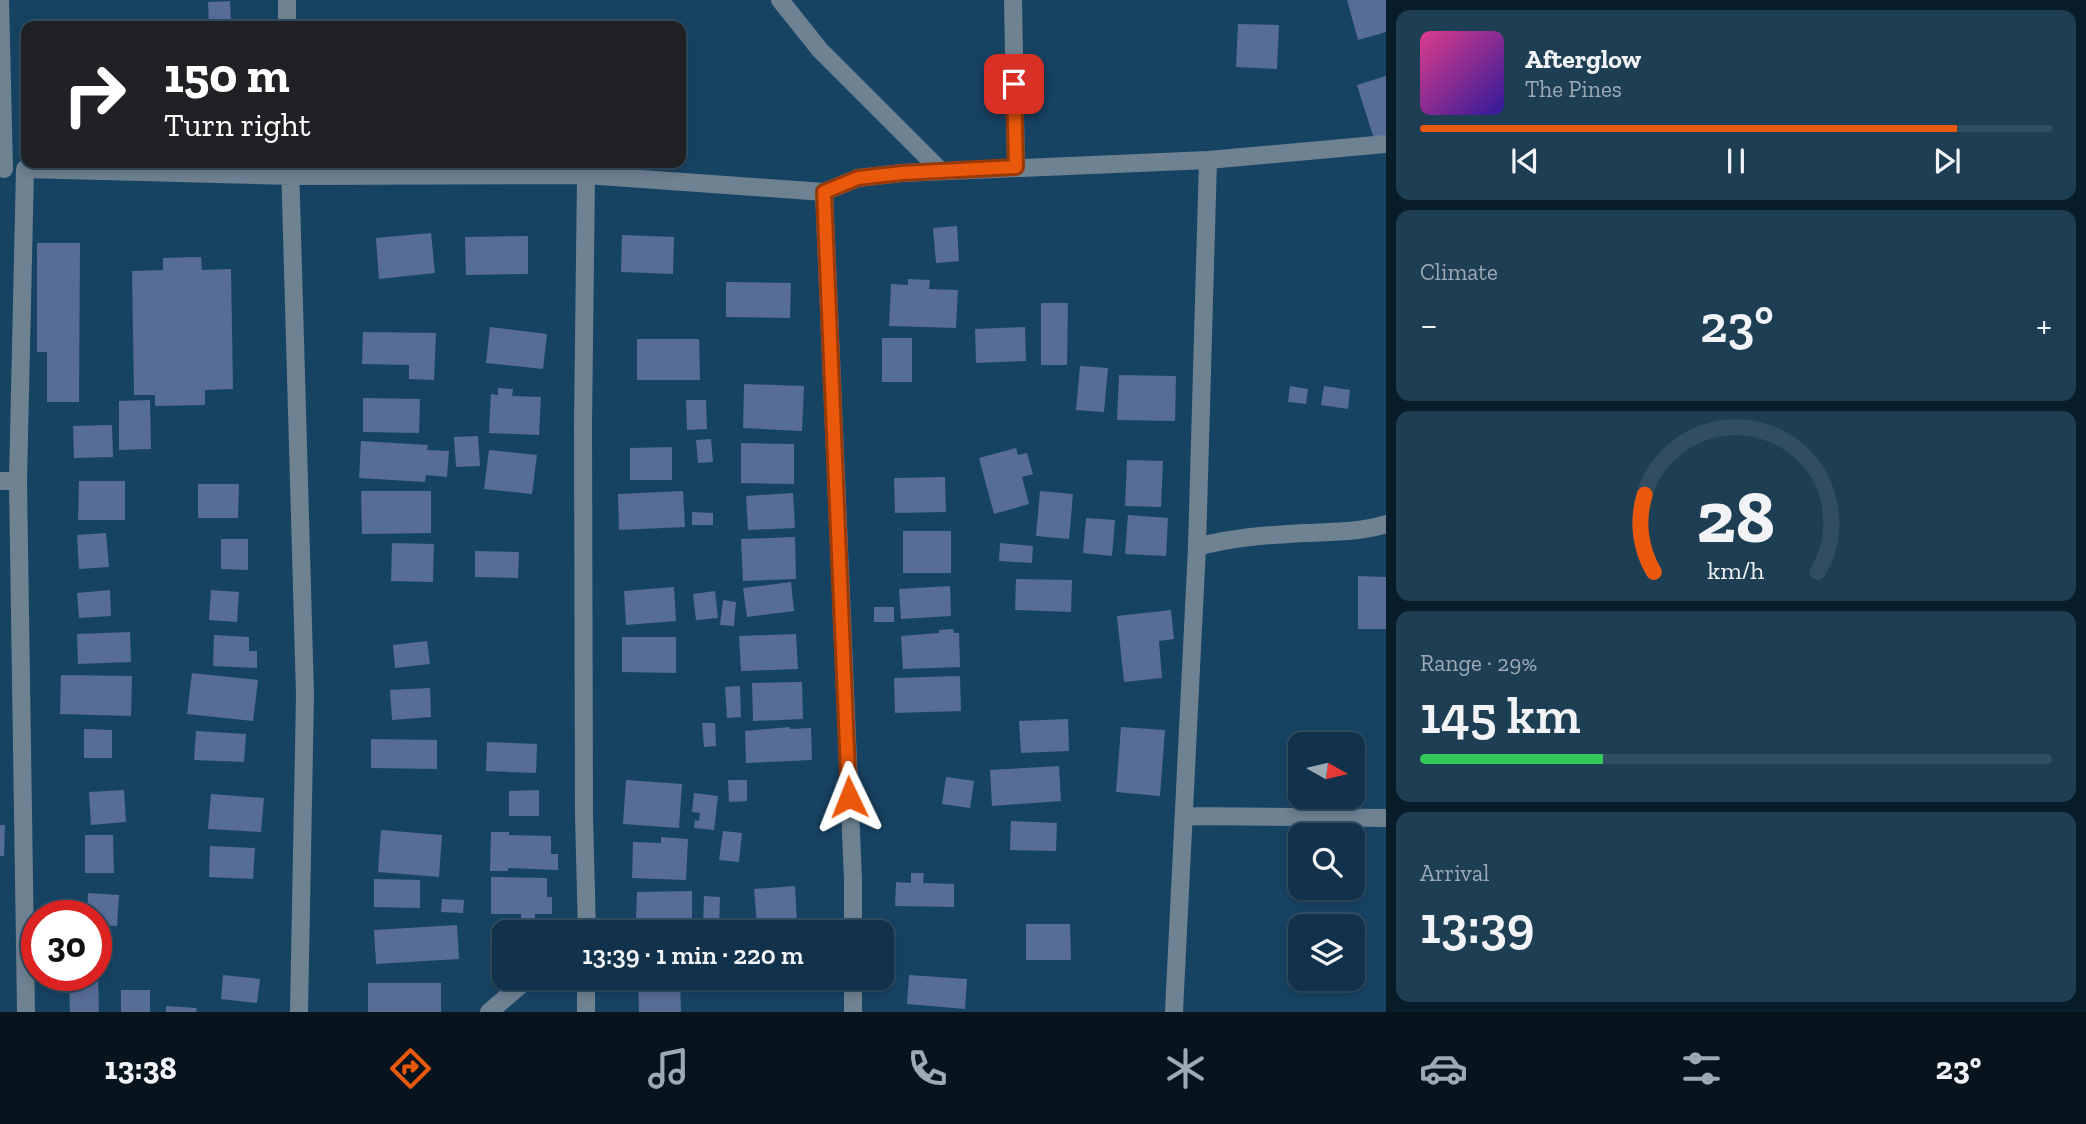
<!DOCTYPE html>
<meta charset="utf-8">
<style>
body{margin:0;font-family:"Zilla Slab",serif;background:#1e3e54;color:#f1f3f6;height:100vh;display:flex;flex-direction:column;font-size:26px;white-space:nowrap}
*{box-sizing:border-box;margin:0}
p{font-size:23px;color:#9caab5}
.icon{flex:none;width:38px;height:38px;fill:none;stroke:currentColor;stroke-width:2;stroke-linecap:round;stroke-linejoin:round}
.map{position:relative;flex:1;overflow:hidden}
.drawer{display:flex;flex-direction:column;gap:10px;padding:10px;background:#091c29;width:700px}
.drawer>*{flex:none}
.guide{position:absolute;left:21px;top:21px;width:665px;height:147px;border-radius:14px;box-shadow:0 4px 10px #0003,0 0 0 2px #304d62;background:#202124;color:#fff;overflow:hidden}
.needle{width:46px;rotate:98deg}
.controls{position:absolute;left:1288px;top:732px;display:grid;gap:14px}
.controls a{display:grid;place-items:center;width:77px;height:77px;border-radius:14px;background:#11324a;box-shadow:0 4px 10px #0003,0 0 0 2px #304d62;font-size:35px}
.speed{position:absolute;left:21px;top:900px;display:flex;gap:14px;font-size:35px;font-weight:700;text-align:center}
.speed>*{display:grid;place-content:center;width:91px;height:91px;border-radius:50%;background:#11324a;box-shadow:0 4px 10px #0003,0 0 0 2px #304d62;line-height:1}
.speed .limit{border:10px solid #d22;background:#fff;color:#111}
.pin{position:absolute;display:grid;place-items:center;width:60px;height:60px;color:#fff;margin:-30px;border-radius:14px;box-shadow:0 4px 10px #0006}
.me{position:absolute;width:77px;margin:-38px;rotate:358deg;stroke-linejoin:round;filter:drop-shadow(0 0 5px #0008)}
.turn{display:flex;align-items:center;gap:24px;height:147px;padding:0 28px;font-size:32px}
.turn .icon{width:91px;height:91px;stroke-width:2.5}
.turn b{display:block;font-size:49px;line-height:60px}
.big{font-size:52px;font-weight:600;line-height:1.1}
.drawer .tile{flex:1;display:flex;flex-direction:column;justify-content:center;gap:10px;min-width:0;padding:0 24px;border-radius:14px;background:#1e3e54}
.drawer .dial{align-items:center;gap:0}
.dial svg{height:182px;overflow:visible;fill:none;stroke:#304d62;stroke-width:7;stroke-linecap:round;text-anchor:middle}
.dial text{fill:#f1f3f6;stroke:none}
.song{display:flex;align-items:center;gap:21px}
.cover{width:84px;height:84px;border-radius:10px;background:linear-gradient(135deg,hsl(330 70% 55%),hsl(250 70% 35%))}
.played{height:7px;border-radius:4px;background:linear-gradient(90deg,#ea580c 85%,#304d62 85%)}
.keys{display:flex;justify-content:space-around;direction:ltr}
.heat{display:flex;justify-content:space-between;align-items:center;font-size:38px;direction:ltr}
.charge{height:10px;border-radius:5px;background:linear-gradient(90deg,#34c759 29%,#304d62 0)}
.trip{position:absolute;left:492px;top:920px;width:402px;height:70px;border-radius:14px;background:#11324a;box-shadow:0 4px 10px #0003,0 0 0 2px #304d62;font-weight:600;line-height:70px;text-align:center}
.tabs{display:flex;height:112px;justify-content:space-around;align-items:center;background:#07141e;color:#9caab5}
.tabs .icon{width:49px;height:49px}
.tabs .active{color:#ea580c}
.tabs b{font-size:32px;color:#f1f3f6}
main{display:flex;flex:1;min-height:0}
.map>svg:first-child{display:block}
.building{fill:#576c97}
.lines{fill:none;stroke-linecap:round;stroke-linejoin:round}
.minor{stroke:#6f8292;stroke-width:18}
.route-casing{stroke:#983908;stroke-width:18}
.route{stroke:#ea580c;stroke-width:12}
</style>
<main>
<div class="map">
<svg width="1386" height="1012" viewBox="0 0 1386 1012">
<rect width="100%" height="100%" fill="#174363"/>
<!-- building -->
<path class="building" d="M1347 0H1386V32L1358 40Z
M230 1 231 23 209 24 208 2Z
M1238 24 1279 25 1277 69 1236 67Z
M1386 76V135L1374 139 1357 85Z
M22 110H26V146H21Z
M957 226 959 261 936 263 933 228Z
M431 233 435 273 379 279 376 238Z
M622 235 674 237 673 274 621 272Z
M528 236V274L466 275 465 237Z
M37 243H80L79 402H47V352H37Z
M201 257 202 270 231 269 233 389 205 390V405L155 406V395H134L132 271 163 270V258Z
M908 279 930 280 929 289 958 290 956 328 889 326 891 284 908 285Z
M726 282 791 283 790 318 726 317Z
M1041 303H1068L1067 365H1041Z
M490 327 547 334 543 369 486 363Z
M1025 327 1026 361 976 363 975 329Z
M363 332 436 333 434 380 409 379V365L362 364Z
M882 338H912V382H882Z
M637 339H699L700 380H637Z
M1080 366 1108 368 1104 412 1076 410Z
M1119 375 1176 376 1175 421 1117 420Z
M744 384 804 386 802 431 743 428Z
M1290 386 1308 389 1306 404 1288 402Z
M1324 386 1350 390 1348 409 1321 405Z
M498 388 513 389 512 396 541 397 539 435 489 433 491 394 498 395Z
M363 398 420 399 419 433 363 432Z
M150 400 151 449 119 450V401Z
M686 400H706L707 429 687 430Z
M112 425 113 457 74 458 73 426Z
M478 436 480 466 456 467 454 437Z
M711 439 713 462 698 463 696 440Z
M361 441 428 445 427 450 449 451 447 477 426 475 425 482 359 478Z
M741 443 794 444V484L741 483Z
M672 447V480H630V448Z
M1016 448 1018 455 1027 453 1033 474 1022 477 1029 504 994 514 979 458Z
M489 450 537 455 532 494 484 489Z
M1127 460 1163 461 1161 507 1125 506Z
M945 477 946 512 895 513 894 478Z
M79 481H125V520H78Z
M198 484H239L238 518H198Z
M361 491H431V533L362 534Z
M683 491 685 527 619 530 618 494Z
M1040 491 1073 494 1069 539 1036 536Z
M793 493 795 528 748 530 746 496Z
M692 512 713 513V525H692Z
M1128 515 1168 518 1166 556 1125 554Z
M1086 518 1115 520 1112 556 1083 553Z
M903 531H951V573H903Z
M106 533 109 567 79 569 77 535Z
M795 537 796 579 743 581 741 539Z
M221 539H248V570L221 569Z
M392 543 434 544 433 582 391 581Z
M1000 543 1033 546 1032 563 999 561Z
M475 551 519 552 518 578 475 577Z
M1358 576 1386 577V629H1358Z
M1016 579 1072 580 1071 612 1015 610Z
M791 582 794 611 747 617 743 588Z
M950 586 951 616 901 619 899 589Z
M674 587 676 621 626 625 624 591Z
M110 590 111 616 79 618 77 593Z
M211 590 239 592 237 622 209 620Z
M715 591 718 618 696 620 693 594Z
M723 600 736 602 734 626 720 625Z
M874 607H894V622H874Z
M1171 610 1174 639 1159 641 1162 678 1124 682 1117 616Z
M953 629 954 633H959L960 667 903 669 901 636 939 633V630Z
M130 632 131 662 78 664 77 634Z
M796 634 798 669 741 671 739 636Z
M214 635 249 637V651H257V668L213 666Z
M622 637H676V673L622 672Z
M427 641 430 664 395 668 393 645Z
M192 673 258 680 253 721 187 714Z
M61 675 132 676 131 716 60 714Z
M960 676 961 711 895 713 894 678Z
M802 682 803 719 753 721 752 683Z
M740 686 741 717 727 718 725 687Z
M430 688 431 717 392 720 390 690Z
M1068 719 1069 751 1021 753 1019 721Z
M702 723H715L716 746 704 747Z
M790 727V729L811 728 812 760 746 763 745 731Z
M1121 727 1165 730 1160 796 1116 792Z
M84 729 112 730V758H84Z
M196 731 246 734 244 762 194 760Z
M371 739 437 740V769L371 768Z
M487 742 537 744 536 773 486 771Z
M1059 766 1061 801 992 806 990 770Z
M946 777 974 781 970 808 942 804Z
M626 780 682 784 679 828 623 824Z
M728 780H747V801L729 802Z
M124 790 126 822 91 825 89 792Z
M539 790V816H509V791Z
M694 793 718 796 714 830 694 828 695 820 699 821 700 813 692 812Z
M211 794 264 798 261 832 208 829Z
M1011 821 1057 823 1056 851 1010 850Z
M0 825H5L4 856H0Z
M381 830 442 835 439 877 378 872Z
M723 831 742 833 739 862 719 860Z
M491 832H509V835L551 836V854H558V870L508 868V871H490Z
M85 835H113L114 873H85Z
M661 837 688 839 686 880 632 878 633 842 661 843Z
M210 846 255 848 253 879 209 877Z
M911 873H924L923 883 954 884V907L895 906 896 882 911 883Z
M491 877 547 878V897H552V914H535V924H521V914H491Z
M374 879 420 880V908L374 907Z
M795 886 797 922 757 925 754 889Z
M692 891V919H636L637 892Z
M88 893 119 895 117 926 96 925V915H87Z
M704 896 720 897 719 927 703 926Z
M442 899 464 900 463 913 441 912Z
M1026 924H1070L1071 960H1026Z
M457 925 459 959 376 964 374 930Z
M223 975 260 979 257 1003 221 999Z
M909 975 967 979 965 1009 907 1004Z
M98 978 99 1012H70L69 980Z
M680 979 681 1012H639L638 981Z
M368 983H441V1012H368Z
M121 990H150V1012H121Z
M166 1006 197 1008 196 1012H166Z"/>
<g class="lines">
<!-- minor -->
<path class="minor" d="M0 0 4 169
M287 0V26
M780 0 820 50 941 171
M1013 0 1016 167
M1208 160 1386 144
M290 163 305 695 299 1012
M586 175 583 425 584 815 587 933
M824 192 853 880V933
M0 481H18L26 1012
M18 481 25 169 291 176 586 175 824 192 858 178 902 173 1208 160 1197 547 1174 1012
M1197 547C1233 537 1268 535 1305 533 1332 532 1360 532 1386 524
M1185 816 1386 818
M853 978V1012
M489 1012 529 978
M586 1012V978"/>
</g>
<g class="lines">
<!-- route casing -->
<g class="route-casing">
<path id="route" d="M849 797 824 192 858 178 902 173 1016 167 1014 84"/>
</g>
<!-- route -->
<use href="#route" class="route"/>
</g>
</svg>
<div class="controls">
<a><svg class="needle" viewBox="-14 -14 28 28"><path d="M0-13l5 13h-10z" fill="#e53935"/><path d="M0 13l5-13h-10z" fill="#9caab5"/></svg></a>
<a><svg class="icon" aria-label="search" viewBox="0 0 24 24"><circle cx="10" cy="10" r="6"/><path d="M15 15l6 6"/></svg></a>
<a><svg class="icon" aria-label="layers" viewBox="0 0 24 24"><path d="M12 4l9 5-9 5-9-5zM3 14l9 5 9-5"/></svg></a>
</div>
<div class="speed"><div class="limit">30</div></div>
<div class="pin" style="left:1014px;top:84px;background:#d93025"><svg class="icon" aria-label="arrive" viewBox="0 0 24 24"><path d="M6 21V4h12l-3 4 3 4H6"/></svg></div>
<svg class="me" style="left:849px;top:797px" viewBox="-20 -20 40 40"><path d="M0-17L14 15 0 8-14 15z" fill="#ea580c" stroke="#fff" stroke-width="4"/></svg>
<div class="trip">13:39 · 1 min · 220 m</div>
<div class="guide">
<div class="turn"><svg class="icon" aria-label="right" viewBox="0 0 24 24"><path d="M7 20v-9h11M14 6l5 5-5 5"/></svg><div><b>150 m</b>Turn right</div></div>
</div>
</div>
<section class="drawer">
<div class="tile">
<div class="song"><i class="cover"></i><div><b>Afterglow</b><p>The Pines</p></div></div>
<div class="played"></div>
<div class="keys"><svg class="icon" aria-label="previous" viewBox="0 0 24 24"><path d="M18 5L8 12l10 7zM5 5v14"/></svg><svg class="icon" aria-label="pause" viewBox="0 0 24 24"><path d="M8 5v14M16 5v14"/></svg><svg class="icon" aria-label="next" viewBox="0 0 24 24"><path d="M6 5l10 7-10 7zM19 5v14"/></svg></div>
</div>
<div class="tile"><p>Climate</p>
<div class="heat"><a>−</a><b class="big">23°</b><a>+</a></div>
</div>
<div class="tile dial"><svg viewBox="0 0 100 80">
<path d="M14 69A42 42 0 1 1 86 69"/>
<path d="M14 69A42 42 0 0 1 10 35" stroke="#ea580c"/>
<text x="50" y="56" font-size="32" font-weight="700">28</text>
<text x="50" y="72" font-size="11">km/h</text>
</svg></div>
<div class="tile"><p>Range · 29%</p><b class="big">145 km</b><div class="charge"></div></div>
<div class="tile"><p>Arrival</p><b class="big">13:39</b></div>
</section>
</main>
<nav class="tabs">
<b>13:38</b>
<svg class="icon active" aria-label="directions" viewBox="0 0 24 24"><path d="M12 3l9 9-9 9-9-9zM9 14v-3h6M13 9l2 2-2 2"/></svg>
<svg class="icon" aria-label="music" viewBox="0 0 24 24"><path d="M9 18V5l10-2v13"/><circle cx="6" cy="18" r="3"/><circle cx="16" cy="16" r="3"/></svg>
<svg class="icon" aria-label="phone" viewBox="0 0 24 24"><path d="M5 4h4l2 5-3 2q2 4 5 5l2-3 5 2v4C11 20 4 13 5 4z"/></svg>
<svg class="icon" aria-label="climate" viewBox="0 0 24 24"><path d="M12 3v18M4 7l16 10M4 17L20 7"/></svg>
<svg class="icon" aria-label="car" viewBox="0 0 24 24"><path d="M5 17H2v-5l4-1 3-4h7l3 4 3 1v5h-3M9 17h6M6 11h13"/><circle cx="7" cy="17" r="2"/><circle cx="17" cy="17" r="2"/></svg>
<svg class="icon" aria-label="filters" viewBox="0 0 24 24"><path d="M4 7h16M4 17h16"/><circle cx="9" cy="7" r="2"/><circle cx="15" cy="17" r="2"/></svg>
<b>23°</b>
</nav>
